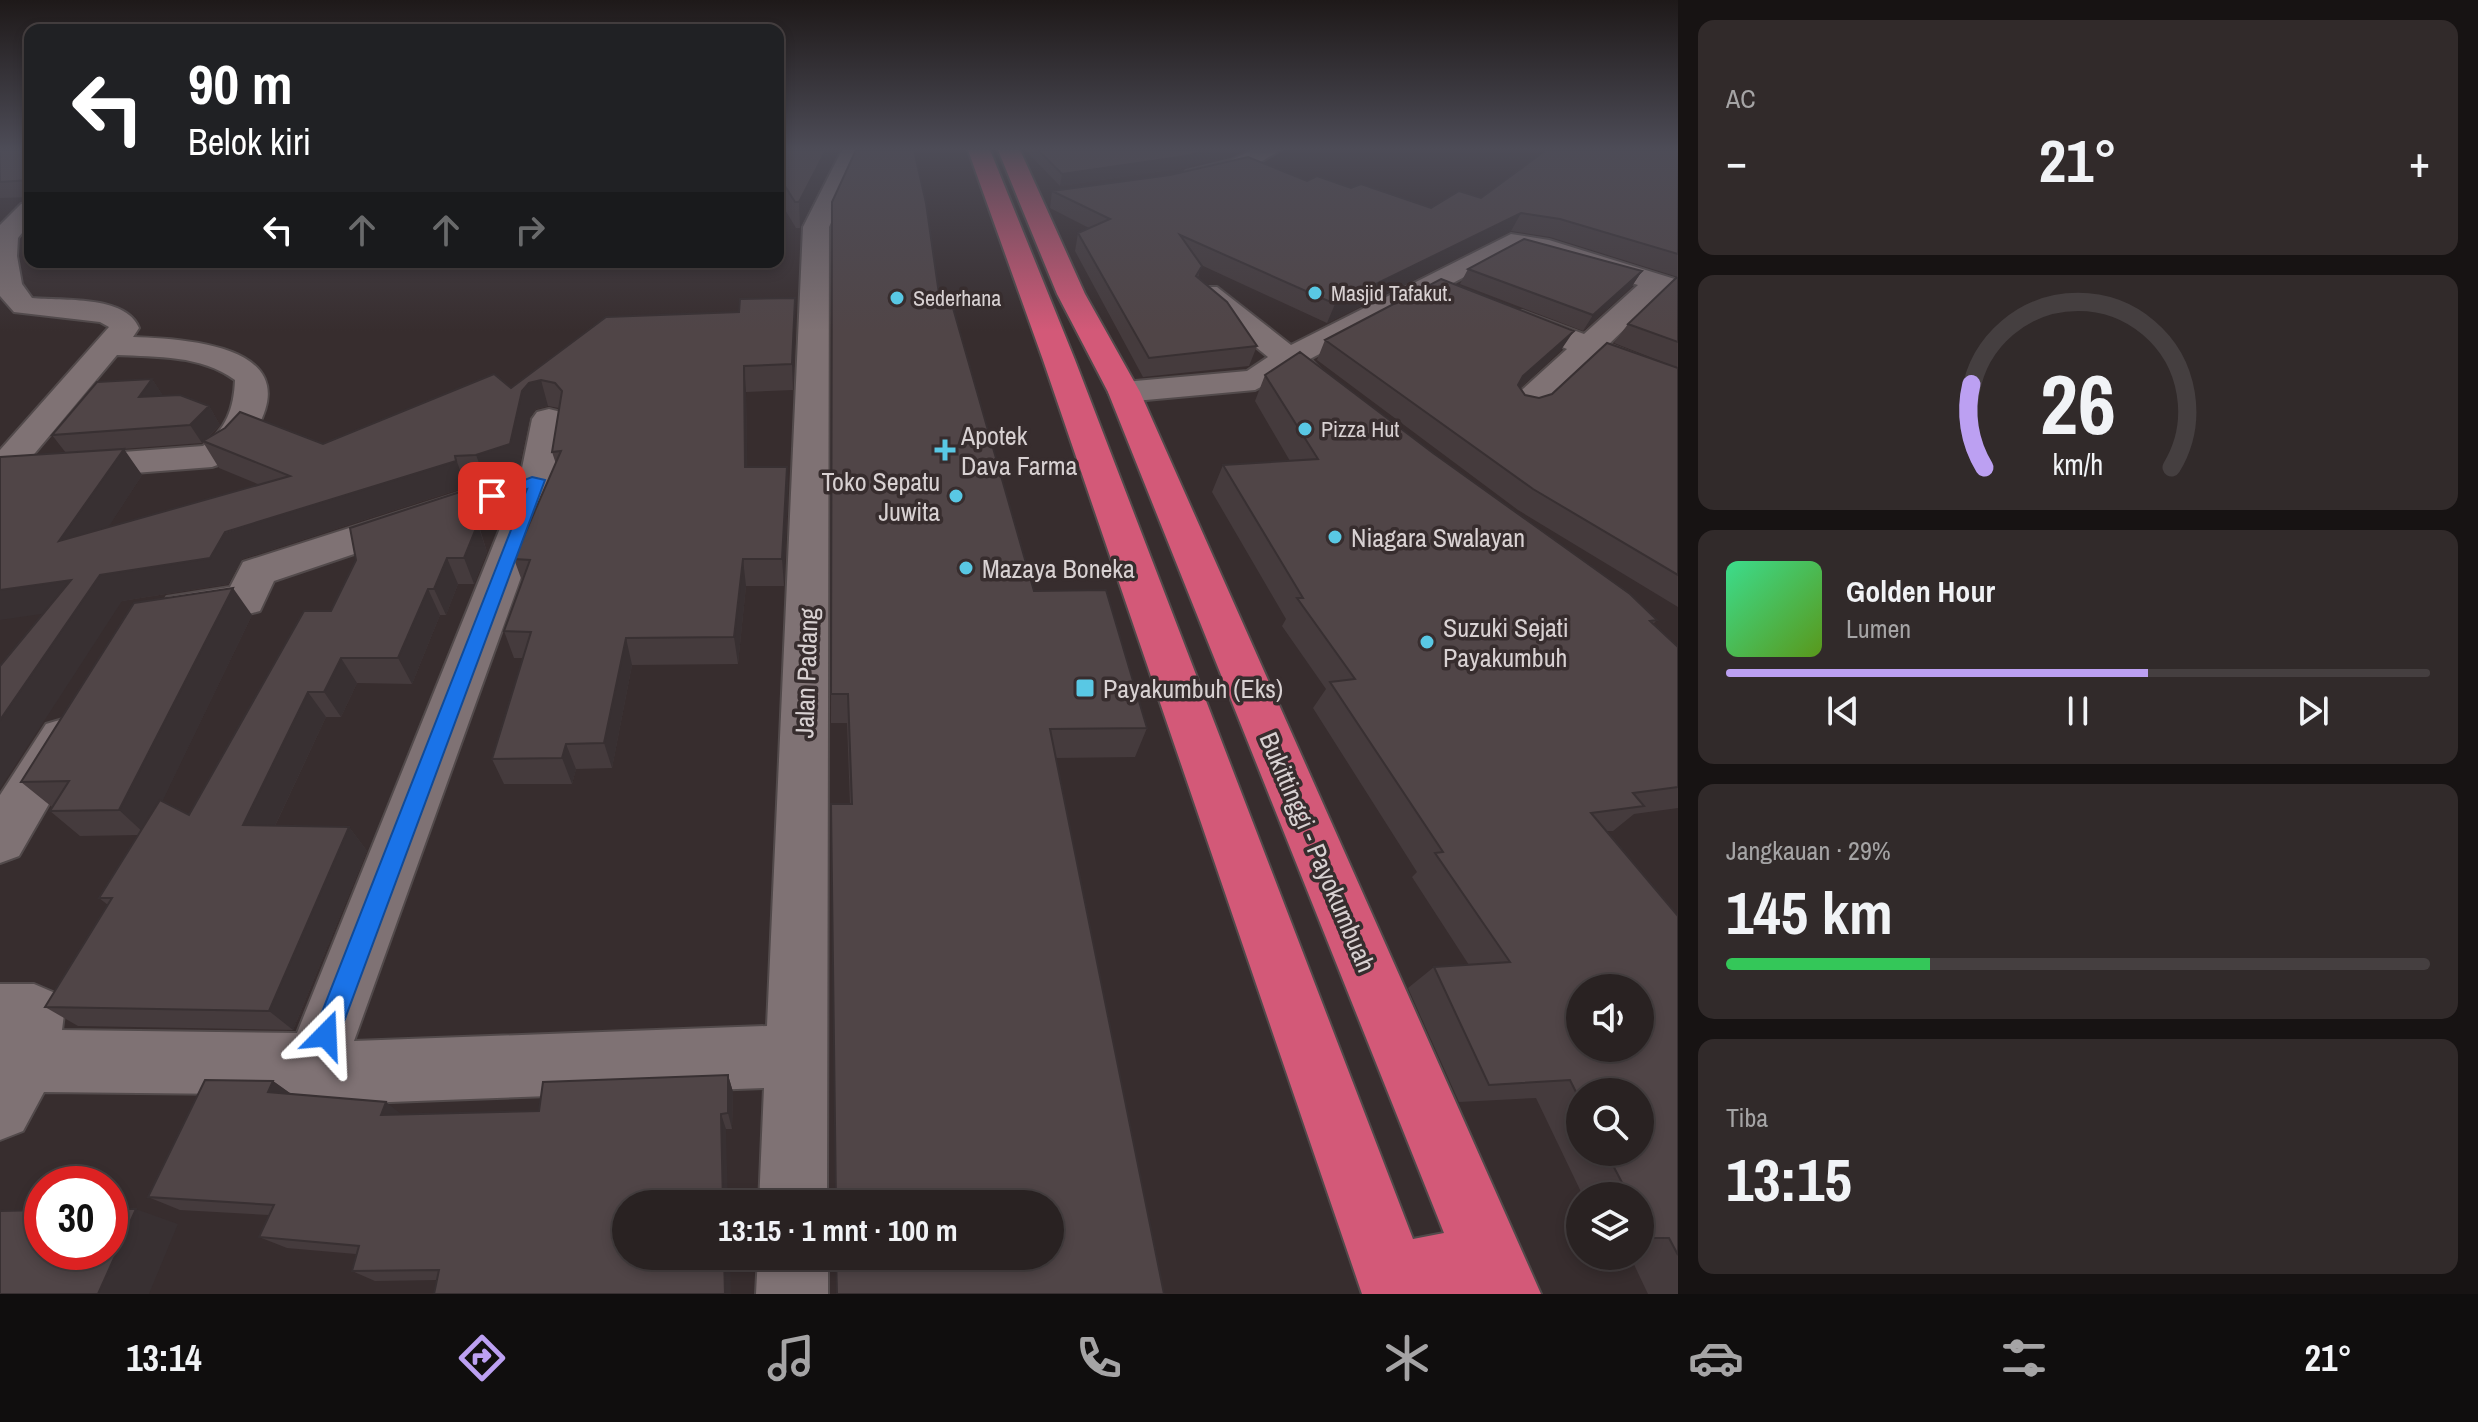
<!DOCTYPE html>
<html lang="id">
<meta charset="utf-8">
<style>
body{margin:0;font-family:"Archivo Narrow",sans-serif;background:#312a2a;color:#f1f3f6;height:100vh;display:flex;flex-direction:column;font-size:30px;white-space:nowrap}
*{box-sizing:border-box;margin:0}
p{font-size:26px;color:#a5a4a5}
.icon{flex:none;width:44px;height:44px;fill:none;stroke:currentColor;stroke-width:2;stroke-linecap:round;stroke-linejoin:round}
.map{position:relative;flex:1;overflow:hidden}
.details{display:flex;flex-direction:column;gap:20px;padding:20px;background:#171313;width:800px}
.details>*{flex:none}
.hud{position:absolute;left:24px;top:24px;width:760px;height:244px;border-radius:16px;box-shadow:0 4px 12px #0003,0 0 0 2px #453f40;background:#202124;color:#fff;overflow:hidden}
.controls{position:absolute;left:1566px;top:974px;display:grid;gap:16px}
.controls a{display:grid;place-items:center;width:88px;height:88px;border-radius:50%;background:#292222;box-shadow:0 4px 12px #0003,0 0 0 2px #453f40;font-size:40px}
.speed{position:absolute;left:24px;top:1166px;display:flex;gap:16px;font-size:40px;font-weight:700;text-align:center}
.speed>*{display:grid;place-content:center;width:104px;height:104px;border-radius:50%;background:#292222;box-shadow:0 4px 12px #0003,0 0 0 2px #453f40;line-height:1}
.speed .limit{border:12px solid #d22;background:#fff;color:#111}
.pin{position:absolute;display:grid;place-items:center;width:68px;height:68px;color:#fff;margin:-34px;border-radius:16px;box-shadow:0 4px 12px #0006}
.me{position:absolute;width:88px;margin:-44px;rotate:21deg;stroke-linejoin:round;filter:drop-shadow(0 0 6px #0008)}
.turn{display:flex;align-items:center;gap:28px;height:168px;padding:0 32px;font-size:36px}
.turn .icon{width:104px;height:104px;stroke-width:2.5}
.turn b{display:block;font-size:56px;line-height:68px}
.lanes{display:flex;align-items:center;height:76px;padding:0 32px;background:#0003;justify-content:center;gap:40px;direction:ltr}
.lanes .off{opacity:.35}
.big{font-size:60px;font-weight:800;line-height:1.1}
.details .tile{flex:1;display:flex;flex-direction:column;justify-content:center;gap:12px;min-width:0;padding:0 28px;border-radius:16px;background:#312a2a}
.details .dial{align-items:center;gap:0}
.dial svg{height:208px;overflow:visible;fill:none;stroke:#453f40;stroke-width:7;stroke-linecap:round;text-anchor:middle}
.dial text{fill:#f1f3f6;stroke:none}
.song{display:flex;align-items:center;gap:24px}
.cover{width:96px;height:96px;border-radius:12px;background:linear-gradient(135deg,hsl(150 70% 55%),hsl(90 70% 35%))}
.played{height:8px;border-radius:4px;background:linear-gradient(90deg,#bca0f2 60%,#453f40 60%)}
.keys{display:flex;justify-content:space-around;direction:ltr}
.heat{display:flex;justify-content:space-between;align-items:center;font-size:44px;direction:ltr}
.charge{height:12px;border-radius:6px;background:linear-gradient(90deg,#34c759 29%,#453f40 0)}
.trip{position:absolute;left:612px;top:1190px;width:452px;height:80px;border-radius:40px;background:#292222;box-shadow:0 4px 12px #0003,0 0 0 2px #453f40;font-weight:800;line-height:80px;text-align:center}
.tab-bar{display:flex;height:128px;justify-content:space-around;align-items:center;background:#100e0e;color:#a5a4a5}
.tab-bar .icon{width:56px;height:56px}
.tab-bar .selected{color:#bca0f2}
.tab-bar b{font-size:36px;color:#f1f3f6}
main{display:flex;flex:1;min-height:0}
.map>svg:first-child{display:block}
.lines{fill:none;stroke-linecap:round;stroke-linejoin:round}
.minor-casing{stroke:#524a4b;stroke-width:4}
.highway-casing{stroke:#524a4b;stroke-width:4}
.minor{fill:#7f7274;fill-rule:evenodd}
.highway{fill:#d35978;fill-rule:evenodd}
.wall{fill:#453b3d;fill-rule:evenodd}
.shaded-wall{fill:#383032}
.building{fill:#504547;stroke:#383032;stroke-width:2;fill-rule:evenodd}
.route{fill:#1a73e8;stroke:#114b97;stroke-width:2}
.poi-dot{fill:#59c8e4;stroke:#372d2e;stroke-width:3}
.labels{text-anchor:middle;dominant-baseline:central;stroke-width:7;stroke-linejoin:round;paint-order:stroke}
.far-poi-label{font-size:22px;fill:#d8d1d2;stroke:#372d2e;text-anchor:start}
.poi-label{font-size:26px;fill:#d8d1d2;stroke:#372d2e;text-anchor:start}
.street-label{font-size:26px;fill:#d8d1d2;stroke:#372d2e}
</style>
<main>
<div class="map">
<svg width="1678" height="1294" viewBox="0 0 1678 1294">
<rect width="100%" height="100%" fill="#372d2e"/>
<g class="lines">
<!-- minor casing -->
<g class="minor-casing">
<path id="minor" d="M842 150H864L829 227 827 1204H759L764 1088 337 1104 315 1095 44 1092 23 1131 0 1140V984H34L55 993 64 1014 62 1030 297 1033 511 501 274 581 260 611C232 619 195 627 167 619L161 608 167 597 230 587 243 562 521 473 532 419 537 412 549 409 561 412 566 419 556 480 354 1041 767 1026 803 227Z
M1252 150H1281L1247 170 1194 183 1182 176 1186 171 1231 160Z
M30 202V223L18 238 17 256 22 284 32 298C62 301 126 295 139 328L133 337C186 339 304 345 257 428 247 447 233 461 212 467L18 482 0 476V450L109 327 100 322 14 312 0 296V225L21 204ZM117 355C158 357 200 355 235 380 234 408 226 430 203 446L30 459Z
M1511 234 1549 240 1678 280V298L1662 293 1609 344 1678 371V392L1592 359 1537 412 1525 415 1513 412 1508 405 1513 398 1567 349 1502 323 1497 317 1502 311H1522L1584 334 1638 285 1536 253 1515 250 1310 359 1326 375 1321 382C1306 386 1299 382 1288 373L1255 390 1124 402 1112 399 1108 392 1112 385 1124 382 1247 371 1268 357 1197 299 1193 293 1197 287H1217L1291 345Z
M63 719 80 724 87 738 19 856 0 863V795L46 724Z
M758 1256H828V1294H756Z"/>
</g>
<!-- highway casing -->
<g class="highway-casing">
<path id="highway" d="M968 150H990L1075 360 1413 1239 1444 1233 1108 392 1057 294 998 150H1020L1085 294 1140 392 1541 1294H1362L1043 360Z"/>
</g>
<!-- minor -->
<use href="#minor" class="minor"/>
<!-- highway -->
<use href="#highway" class="highway"/>
</g>
<!-- wall -->
<path class="wall" d="M0 150H30V197L0 198Z
M778 150H839L800 228H796L778 198Z
M1025 150H1212L1209 160 1183 168 1060 186Z
M1678 150V277L1550 237 1511 231 1327 323 1201 265 1198 278 1257 346 1249 366 1143 377 1075 251 1078 233 1089 228 1050 208 1052 191 1307 181 1351 188 1431 208 1481 198Z
M832 202 939 294 1034 591 1147 728 1135 757 1056 758 850 804 847 723H831Z
M1468 269 1642 271 1632 286 1583 331 1460 284Z
M1678 278V368L1614 343 1628 324Z
M796 323 793 390 746 392 747 467H787L788 494 784 586H746L738 664 632 665 612 768 576 769 572 784H504L492 759 523 658H514L504 631 522 581 514 559 556 464 552 452 559 408 548 406 536 409 530 417 518 471 486 481 465 482 466 487 242 559 228 584 122 601 1 666 44 614 66 453 52 435 152 379 163 396 209 406 220 425 205 440 323 444 511 388ZM203 442 219 468 260 485 108 527 142 475 122 449 202 443Z
M1325 340 1561 350 1520 388 1525 395 1539 398 1678 368V607L1518 510 1317 360Z
M1265 375 1433 453 1657 620 1653 624 1678 647V808L1634 814 1613 831H1607L1678 916V1294H1648L1630 1256H1640V1196H1583L1536 1098 1459 1102 1408 988 1434 967 1469 965 1412 877 1417 872 1313 708 1326 689 1282 626 1286 619 1212 492 1223 465 1290 461 1255 401ZM1580 1092 1640 1152H1580Z
M476 516 487 552 474 584H458L446 615H440L412 684 357 683 341 717H326L275 826 349 827 367 851 293 1030 78 1026 45 1007 108 905 99 898 138 835 80 836 50 811 52 807 21 782 252 615 162 801 189 815 331 611Z
M728 1075 733 1092 732 1129H726L437 1280 375 1281 352 1271 356 1254 287 1248 259 1237 269 1215 180 1210 148 1197 273 1081 291 1094 403 1115 539 1111Z"/>
<!-- shaded-wall -->
<path class="shaded-wall" d="M826 150H839L800 228 799 202Z
M1207 150H1212L1209 160 1183 168 1060 186 1062 174Z
M1521 213 1511 231 1327 323 1335 304Z
M1642 271 1632 286 1583 331 1593 315Z
M795 298 796 323 793 390 792 364Z
M1574 331 1561 350 1511 396 1523 376Z
M744 366 746 392 748 493 745 467Z
M152 379 164 397H139Z
M541 380 548 406 536 409 530 417 518 471 486 481 476 455 529 383Z
M209 406 220 425 202 443 190 425Z
M124 449 142 475 82 568 59 541Z
M455 456 466 487 242 559 228 584 122 601 0 789V720L76 609 0 620V590L100 575Z
M787 467 788 494 784 586 782 559Z
M466 490 487 552 474 584 464 558Z
M447 558 458 584 446 615 434 589Z
M743 559 746 586 738 664 734 637Z
M233 588 252 615 146 835 119 810Z
M428 589 440 615 412 684 398 658Z
M626 638 632 665 612 768 604 743Z
M341 658 357 683 341 717 324 692Z
M308 692 326 717 264 849 243 825Z
M566 744 576 769 572 784 562 758Z
M349 827 367 851 293 1030 269 1011Z
M728 1075 733 1092 732 1129 728 1113Z
M273 1081 297 1098 268 1092Z
M386 1102 406 1118 381 1115Z
M721 1114 726 1129 728 1204H723Z
M136 1209 178 1224 149 1294H98Z
M724 1256H730L731 1294H725Z"/>
<!-- building -->
<path class="building" d="M0 150H30V180L0 182Z
M778 150H826L799 202H795L778 175Z
M856 150H914L926 203 939 294H949L1034 591 1106 590 1147 728 1050 729 1164 1294H837L836 1256H1050V1204H836L831 804H852L848 694H831L832 202Z
M1038 150H1207L1186 156 1062 174Z
M1546 150H1678V254L1560 219 1521 213 1335 304 1180 235 1202 266 1196 276 1227 302 1257 346 1149 358 1078 233 1110 219 1052 191 1170 175 1248 157 1307 181 1317 176 1351 188 1361 184 1431 208 1459 191 1481 198Z
M1524 239 1642 271 1593 315 1468 269Z
M1676 278H1678V342L1628 324Z
M1441 279 1574 331 1523 376 1518 385 1525 395 1539 398 1552 394 1607 343 1678 368V575L1533 489 1325 340Z
M795 298 792 364 744 366 745 467H787L782 559H743L734 637 626 638 604 743 566 744 562 758 492 759 531 632 504 631 530 560 514 559 561 451 552 452 562 391 555 383 541 380 529 383 522 391 510 444 476 455 455 456 456 461 225 532 210 558 100 575 0 720V666L71 580 0 590V457L124 449 59 541 290 476 203 441 225 428 240 412 323 444 494 374 511 388 606 317 739 312 740 299Z
M1300 352 1433 453 1630 594 1657 620 1650 621 1678 647V787L1633 793 1644 806 1591 813 1678 916V1255L1669 1238H1650L1640 1219V1196H1629L1606 1152H1640V1092H1580V1100L1570 1080 1489 1085 1434 967 1510 962 1435 853 1443 852 1330 682 1355 679 1297 598H1303L1223 465 1318 459 1265 375ZM1580 988H1640V1048H1580Z
M152 379 139 397 180 395 209 406 190 425 52 435 97 382Z
M466 490 477 526 464 558H447L434 589H428L398 658H341L324 692H308L243 825 349 827 269 1011 45 1007 112 898H99L160 800 189 815 304 611H331L356 560 350 528Z
M233 588 119 810 50 811 69 781 21 782 134 603Z
M728 1075V1113L721 1114 723 1204H626V1256H724L725 1294H434L439 1270 352 1271 359 1246 259 1237 274 1205 148 1197 205 1080 273 1081 268 1092 386 1102 381 1115 539 1111 543 1082Z
M110 1209H136L98 1294H0V1211L42 1210V1252H110Z"/>
<!-- sky -->
<linearGradient id="sky" x2="0" y2="1"><stop stop-color="#1e1919"/><stop offset="0.45" stop-color="#4d4c57"/><stop offset="1" stop-color="#4d4c57" stop-opacity="0"/></linearGradient>
<rect width="1678" height="331" fill="url(#sky)"/>
<!-- route -->
<path class="route" d="M532 477 545 480 339 1035 335 1044 326 1048 317 1044 313 1035 527 489 492 500 484 496Z"/>
<!-- markers -->
<g class="poi-dot">
<circle cx="1315" cy="293" r="8"/>
<circle cx="897" cy="298" r="8"/>
<circle cx="1305" cy="429" r="8"/>
<path d="M941 438h8v8h8v8h-8v8h-8v-8h-8v-8h8z"/>
<circle cx="956" cy="496" r="8"/>
<circle cx="1335" cy="537" r="8"/>
<circle cx="966" cy="568" r="8"/>
<circle cx="1427" cy="642" r="8"/>
<rect x="1075" y="678" width="20" height="20" rx="4"/>
</g>
<g class="labels">
<!-- far-poi labels -->
<g class="far-poi-label">
<text x="1331" y="293">Masjid Tafakut.</text>
<text x="913" y="298">Sederhana</text>
<text x="1321" y="429">Pizza Hut</text>
</g>
<!-- poi labels -->
<g class="poi-label">
<text x="961" y="435">Apotek<tspan x="961" dy="30">Dava Farma</tspan></text>
<text x="940" y="481" text-anchor="end">Toko Sepatu<tspan x="940" dy="30">Juwita</tspan></text>
<text x="1351" y="537">Niagara Swalayan</text>
<text x="982" y="568">Mazaya Boneka</text>
<text x="1443" y="627">Suzuki Sejati<tspan x="1443" dy="30">Payakumbuh</tspan></text>
<text x="1103" y="688">Payakumbuh (Eks)</text>
</g>
<!-- street labels -->
<g class="street-label">
<text transform="translate(806 673) rotate(-88)">Jalan Padang</text>
<text transform="translate(1318 852) rotate(67)">Bukittinggi - Payokumbuah</text>
</g>
</g>
</svg>
<div class="controls">
<a><svg class="icon" aria-label="sound" viewBox="0 0 24 24"><path d="M4 9h4l5-4v14l-5-4H4zM17 9q2 3 0 6"/></svg></a>
<a><svg class="icon" aria-label="search" viewBox="0 0 24 24"><circle cx="10" cy="10" r="6"/><path d="M15 15l6 6"/></svg></a>
<a><svg class="icon" aria-label="layers" viewBox="0 0 24 24"><path d="M12 4l9 5-9 5-9-5zM3 14l9 5 9-5"/></svg></a>
</div>
<div class="speed"><div class="limit">30</div></div>
<div class="pin" style="left:492px;top:496px;background:#d93025"><svg class="icon" aria-label="arrive" viewBox="0 0 24 24"><path d="M6 21V4h12l-3 4 3 4H6"/></svg></div>
<svg class="me" style="left:326px;top:1035px" viewBox="-20 -20 40 40"><path d="M0-17L14 15 0 8-14 15z" fill="#1a73e8" stroke="#fff" stroke-width="4"/></svg>
<div class="trip">13:15 · 1 mnt · 100 m</div>
<div class="hud">
<div class="turn"><svg class="icon" aria-label="left" viewBox="0 0 24 24"><path d="M17 20v-9H6M10 6l-5 5 5 5"/></svg><div><b>90 m</b>Belok kiri</div></div>
<div class="lanes"><svg class="icon" aria-label="left" viewBox="0 0 24 24"><path d="M17 20v-9H6M10 6l-5 5 5 5"/></svg><svg class="icon off" aria-label="ahead" viewBox="0 0 24 24"><path d="M12 20V5M6 11l6-6 6 6"/></svg><svg class="icon off" aria-label="ahead" viewBox="0 0 24 24"><path d="M12 20V5M6 11l6-6 6 6"/></svg><svg class="icon off" aria-label="right" viewBox="0 0 24 24"><path d="M7 20v-9h11M14 6l5 5-5 5"/></svg></div>
</div>
</div>
<section class="details">
<div class="tile"><p>AC</p>
<div class="heat"><a>−</a><b class="big">21°</b><a>+</a></div>
</div>
<div class="tile dial"><svg viewBox="0 0 100 80">
<path d="M14 69A42 42 0 1 1 86 69"/>
<path d="M14 69A42 42 0 0 1 9 37" stroke="#bca0f2"/>
<text x="50" y="56" font-size="32" font-weight="700">26</text>
<text x="50" y="72" font-size="11">km/h</text>
</svg></div>
<div class="tile">
<div class="song"><i class="cover"></i><div><b>Golden Hour</b><p>Lumen</p></div></div>
<div class="played"></div>
<div class="keys"><svg class="icon" aria-label="previous" viewBox="0 0 24 24"><path d="M18 5L8 12l10 7zM5 5v14"/></svg><svg class="icon" aria-label="pause" viewBox="0 0 24 24"><path d="M8 5v14M16 5v14"/></svg><svg class="icon" aria-label="next" viewBox="0 0 24 24"><path d="M6 5l10 7-10 7zM19 5v14"/></svg></div>
</div>
<div class="tile"><p>Jangkauan · 29%</p><b class="big">145 km</b><div class="charge"></div></div>
<div class="tile"><p>Tiba</p><b class="big">13:15</b></div>
</section>
</main>
<nav class="tab-bar">
<b>13:14</b>
<svg class="icon selected" aria-label="directions" viewBox="0 0 24 24"><path d="M12 3l9 9-9 9-9-9zM9 14v-3h6M13 9l2 2-2 2"/></svg>
<svg class="icon" aria-label="music" viewBox="0 0 24 24"><path d="M9 18V5l10-2v13"/><circle cx="6" cy="18" r="3"/><circle cx="16" cy="16" r="3"/></svg>
<svg class="icon" aria-label="phone" viewBox="0 0 24 24"><path d="M5 4h4l2 5-3 2q2 4 5 5l2-3 5 2v4C11 20 4 13 5 4z"/></svg>
<svg class="icon" aria-label="climate" viewBox="0 0 24 24"><path d="M12 3v18M4 7l16 10M4 17L20 7"/></svg>
<svg class="icon" aria-label="car" viewBox="0 0 24 24"><path d="M5 17H2v-5l4-1 3-4h7l3 4 3 1v5h-3M9 17h6M6 11h13"/><circle cx="7" cy="17" r="2"/><circle cx="17" cy="17" r="2"/></svg>
<svg class="icon" aria-label="filters" viewBox="0 0 24 24"><path d="M4 7h16M4 17h16"/><circle cx="9" cy="7" r="2"/><circle cx="15" cy="17" r="2"/></svg>
<b>21°</b>
</nav>
